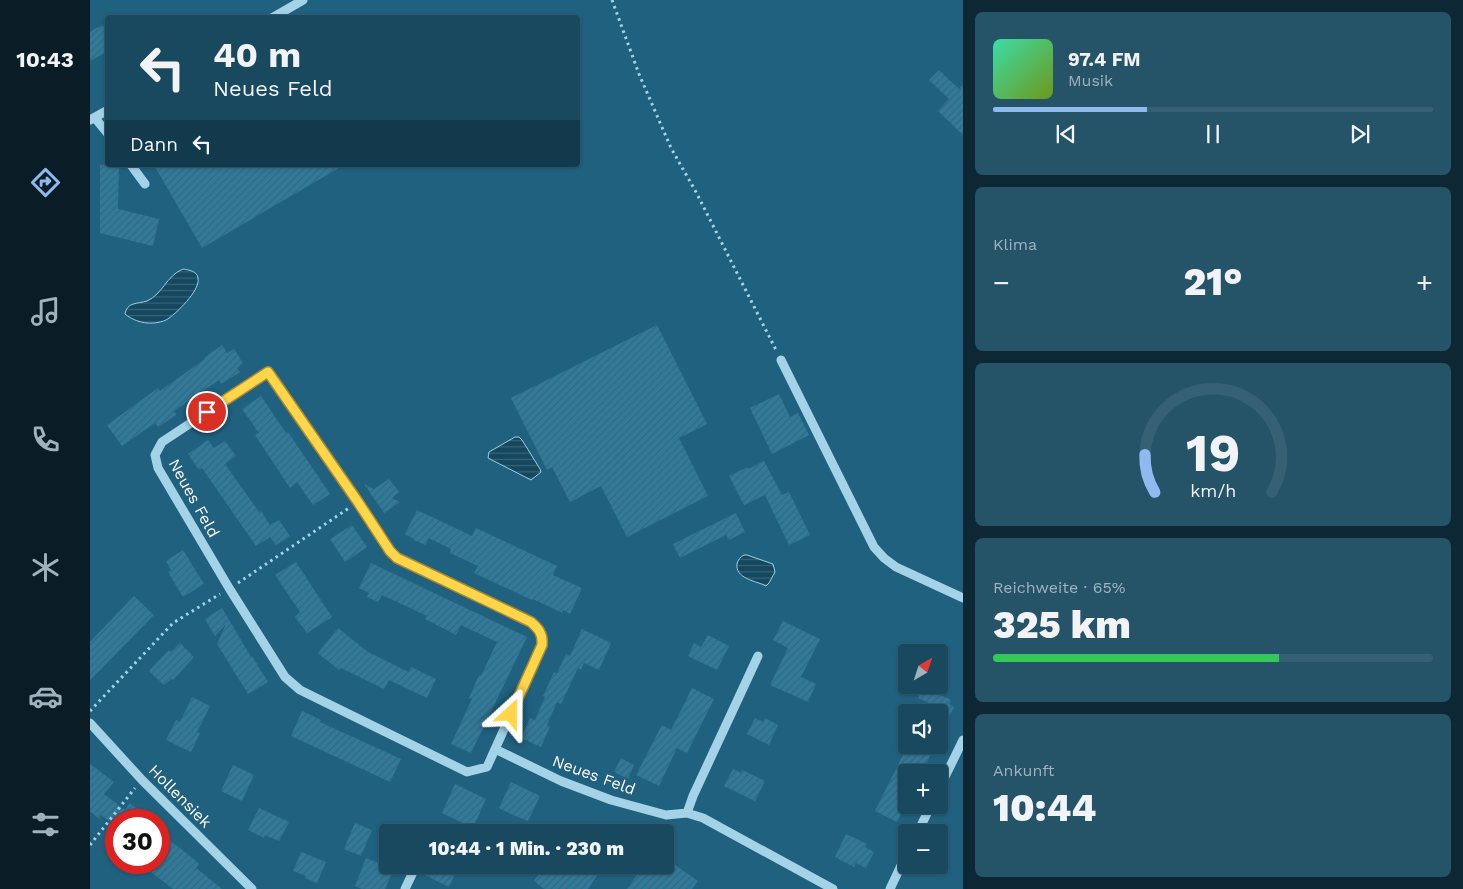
<!DOCTYPE html>
<html lang="de">
<meta charset="utf-8">
<style>
body{margin:0;font-family:"Work Sans",sans-serif;background:#255368;color:#f1f3f6;height:100vh;display:flex;flex-direction:column;font-size:19px;white-space:nowrap}
*{box-sizing:border-box;margin:0}
p{font-size:16px;color:#9fb2bd}
.icon{flex:none;width:28px;height:28px;fill:none;stroke:currentColor;stroke-width:2;stroke-linecap:round;stroke-linejoin:round}
.map{position:relative;flex:1;overflow:hidden}
.side{display:flex;flex-direction:column;gap:12px;padding:12px;background:#0d2834;width:500px}
.side>*{flex:none}
.guide{position:absolute;left:15px;top:15px;width:475px;height:152px;border-radius:5px;box-shadow:0 1px 4px #0004,0 0 0 1px #366174;background:#18495f;color:#f1f3f6;overflow:hidden}
.needle{width:32px;rotate:39deg}
.controls{position:absolute;left:808px;top:644px;display:grid;gap:10px}
.controls a{display:grid;place-items:center;width:50px;height:50px;border-radius:5px;background:#18495f;box-shadow:0 1px 4px #0004,0 0 0 1px #366174;font-size:25px}
.speed{position:absolute;left:15px;top:809px;display:flex;gap:10px;font-size:25px;font-weight:700;text-align:center}
.speed>*{display:grid;place-content:center;width:65px;height:65px;border-radius:50%;background:#18495f;box-shadow:0 1px 4px #0004,0 0 0 1px #366174;line-height:1}
.speed .limit{border:8px solid #d22;background:#fff;color:#111}
.pin{position:absolute;display:grid;place-items:center;width:42px;height:42px;color:#fff;margin:-21px;border:2px solid #fff;border-radius:50%;box-shadow:0 1px 5px #0007}
.me{position:absolute;width:55px;margin:-28px;rotate:24deg;stroke-linejoin:round;filter:drop-shadow(0 0 4px #0008)}
.turn{display:flex;align-items:center;gap:18px;height:105px;padding:0 25px;font-size:22px}
.turn .icon{width:65px;height:65px;stroke-width:2.5}
.turn b{display:block;font-size:35px;line-height:42px}
.then{display:flex;align-items:center;height:48px;padding:0 25px;background:#0003;gap:10px;font-size:19px}
.big{font-size:38px;font-weight:800;line-height:1.1}
.side .tile{flex:1;display:flex;flex-direction:column;justify-content:center;gap:8px;min-width:0;padding:0 18px;border-radius:8px;background:#255368}
.side .dial{align-items:center;gap:0}
.dial svg{height:130px;overflow:visible;fill:none;stroke:#366174;stroke-width:7;stroke-linecap:round;text-anchor:middle}
.dial text{fill:#f1f3f6;stroke:none}
.song{display:flex;align-items:center;gap:15px}
.cover{width:60px;height:60px;border-radius:8px;background:linear-gradient(135deg,hsl(160 70% 55%),hsl(80 70% 35%))}
.played{height:5px;border-radius:2px;background:linear-gradient(90deg,#90b9f0 35%,#366174 35%)}
.keys{display:flex;justify-content:space-around;direction:ltr}
.heat{display:flex;justify-content:space-between;align-items:center;font-size:28px;direction:ltr}
.charge{height:8px;border-radius:4px;background:linear-gradient(90deg,#34c759 65%,#366174 0)}
.trip{position:absolute;left:289px;top:824px;width:295px;height:50px;border-radius:5px;background:#18495f;box-shadow:0 1px 4px #0004,0 0 0 1px #366174;font-weight:800;line-height:50px;text-align:center}
main{display:flex;flex:1;min-height:0}
.tab-bar{display:flex;flex-direction:column;width:90px;justify-content:space-around;align-items:center;background:#0a1d26;color:#9fb2bd}
.tab-bar .icon{width:35px;height:35px}
.tab-bar .on{color:#90b9f0}
.tab-bar b{font-size:22px;color:#f1f3f6}
.map>svg:first-child{display:block}
.water{fill:url(#water-rules);stroke:#98d1e9}
.building{fill:url(#building-hatch)}
.lines{fill:none;stroke-linecap:round;stroke-linejoin:round}
.path{stroke:#a4d3e8;stroke-width:3;stroke-dasharray:2.5 4;stroke-linecap:butt}
.minor{stroke:#a4d3e8;stroke-width:9}
.route-casing{stroke:#a68a30;stroke-width:12}
.route{stroke:#ffd54a;stroke-width:9}
.labels{text-anchor:middle;dominant-baseline:central;stroke-width:5;stroke-linejoin:round;paint-order:stroke}
.street-label{font-size:16px;fill:#fff;stroke:#20617f}
</style>
<main>
<nav class="tab-bar">
<b>10:43</b>
<svg class="icon on" aria-label="directions" viewBox="0 0 24 24"><path d="M12 3l9 9-9 9-9-9zM9 14v-3h6M13 9l2 2-2 2"/></svg>
<svg class="icon" aria-label="music" viewBox="0 0 24 24"><path d="M9 18V5l10-2v13"/><circle cx="6" cy="18" r="3"/><circle cx="16" cy="16" r="3"/></svg>
<svg class="icon" aria-label="phone" viewBox="0 0 24 24"><path d="M5 4h4l2 5-3 2q2 4 5 5l2-3 5 2v4C11 20 4 13 5 4z"/></svg>
<svg class="icon" aria-label="climate" viewBox="0 0 24 24"><path d="M12 3v18M4 7l16 10M4 17L20 7"/></svg>
<svg class="icon" aria-label="car" viewBox="0 0 24 24"><path d="M5 17H2v-5l4-1 3-4h7l3 4 3 1v5h-3M9 17h6M6 11h13"/><circle cx="7" cy="17" r="2"/><circle cx="17" cy="17" r="2"/></svg>
<svg class="icon" aria-label="filters" viewBox="0 0 24 24"><path d="M4 7h16M4 17h16"/><circle cx="9" cy="7" r="2"/><circle cx="15" cy="17" r="2"/></svg>
</nav>
<div class="map">
<svg width="873" height="889" viewBox="0 0 873 889">
<defs>
<pattern id="water-rules" width="6" height="5" patternUnits="userSpaceOnUse" patternTransform="scale(1.25)"><rect width="6" height="5" fill="#15475f"/><path d="M0 2.5h6" fill="none" stroke="#386377"/></pattern>
<pattern id="building-hatch" width="6" height="6" patternUnits="userSpaceOnUse" patternTransform="scale(1.25)"><rect width="6" height="6" fill="#2f7b9d"/><path d="M-1 1l2-2M0 6l6-6M5 7l2-2" fill="none" stroke="#3e6474"/></pattern>
</defs>
<rect width="100%" height="100%" fill="#20617f"/>
<!-- water -->
<path class="water" d="M93 269C99 270 107 271 108 278 111 290 85 315 76 320 62 326 46 323 35 314 37 302 47 304 57 301 73 294 76 276 93 269Z
M425 437H429L432 440 450 469 451 472 441 480 398 458 399 452Z
M654 555H657L683 564 685 572 679 583 676 586 674 585C665 581 645 578 647 564 648 560 650 557 654 555Z"/>
<!-- building -->
<path class="building" d="M12 25 18 33V51L0 61V32Z
M849 70 869 89 873 85V135L848 111 859 99 839 80Z
M10 165H29L28 209 69 219 63 246 10 233Z
M64 165H254L112 248Z
M567 325 617 424 589 438 618 496 537 537 511 486 480 502 462 467 457 470 421 398Z
M132 345 137 353 144 349 153 363 147 368 150 372 131 384 129 380 84 411 86 415 68 427 65 423 32 446 17 425 68 388 70 391 115 359 114 358Z
M689 394 700 417 708 413 719 435 682 454 660 408Z
M171 396 196 433 198 432 240 494 223 505 207 482 200 488 165 435 169 433 152 409Z
M118 440 124 448 135 441 146 456 135 464 169 512 171 511 180 525 189 520 200 536 186 545 180 537 166 546 112 468 109 470 98 454Z
M674 461 692 495 699 492 720 535 699 545 675 495 654 505 639 476 658 467V469Z
M299 479 309 492 302 498 310 502 294 513 274 484 284 489Z
M327 510 382 536 386 528 467 566 463 575 492 588 480 614 473 610 472 613 443 599 442 600 384 573 388 566 360 553 361 549 339 538 335 545 324 540V539L315 534Z
M646 513 655 532 639 540 636 535 590 558 583 544Z
M262 525 277 547 255 562 240 539Z
M93 550 114 584 93 597 78 572 81 570 76 561Z
M206 562 242 617 217 633 205 617 210 612 185 575Z
M281 563 437 637 381 753 361 744 382 699 379 698 389 675 391 676 407 642 371 625 366 635 335 619 337 616 292 595 288 602 277 597 279 593 269 588Z
M44 596 64 615 0 680V642Z
M132 608 161 657 162 656 178 682 158 694 127 644 136 624 125 636 115 619Z
M693 621 730 639 711 677 726 684 718 702 680 685 698 648 683 640Z
M248 628 278 652 319 672 321 667 346 679 337 698 299 680 294 689 251 668 249 670 228 653Z
M492 629 521 643 509 670 494 663 491 670 488 668 471 704 467 702 457 725 460 727 451 747 431 738 440 718 445 720 455 697 453 696 464 672 467 673 476 654 480 656Z
M618 635 639 646 627 670 598 656 604 643 611 647Z
M90 643 104 657 83 680 81 679 74 685 59 671 79 650 81 652Z
M834 687 861 700 859 704 864 707 849 737V712H834L839 703 828 698Z
M602 688 624 699 597 753 587 748 569 786 546 775 572 725 581 730Z
M102 697 120 706 107 732 110 733 101 752 76 740 86 720 90 722Z
M212 711 231 720 230 722 311 759 300 782 201 736Z
M665 718 673 722 675 718 688 725 679 745 657 734Z
M819 745H828L842 752 832 772H816V804L807 822 785 811 816 749V751Z
M531 758 544 765 538 779 524 772Z
M0 764 24 782 14 794 35 810 40 803 60 820H26V826L11 815 9 819 0 811Z
M143 765 164 775 152 801 131 791Z
M643 769 651 773 652 770 675 781 665 801 634 786Z
M421 782 450 796 438 821 423 815 409 808Z
M365 784 396 799 383 828 352 813Z
M169 808 199 822 189 841 175 835 174 838 158 830Z
M265 823 282 830 271 856 254 849Z
M69 832 100 856 109 864 106 868 132 889H83L61 872 69 862Z
M756 834 777 844 775 847 784 852 776 868 766 863 764 867 745 857Z
M211 852 236 862 227 883 215 878 216 876 203 871Z
M276 858 304 869 295 889H272L265 886Z
M575 858 608 881 602 889H537L554 865H575Z
M340 865H369L359 887 335 875Z
M455 865H514L498 889H454L444 881Z"/>
<g class="lines">
<!-- path -->
<path class="path" d="M522 0 549 74 581 148 606 192 686 350
M148 583 259 508
M0 711 83 623 130 594
M0 845 45 788"/>
<!-- minor -->
<path class="minor" d="M182 18 213 0
M5 118 18 134
M0 120 18 110
M41 165 55 184
M691 360 784 547 794 558 806 567 873 598
M178 372 268 502 300 551 307 558 441 622C449 629 453 634 452 645L397 767 377 772 210 690 195 677 139 588 68 468 65 455 72 442Z
M0 723 52 780 162 889
M405 749 471 781 521 800 576 815 597 813 613 818 743 889
M849 789 873 740
M597 813 603 796 668 656
M828 832 841 805
M293 854 298 856
M315 889 325 868 318 865
M800 889 816 855"/>
</g>
<g class="lines">
<!-- route casing -->
<g class="route-casing">
<path id="route" d="M117 412 178 372 268 502 300 551 307 558 441 622C449 629 453 634 452 645L421 714"/>
</g>
<!-- route -->
<use href="#route" class="route"/>
</g>
<g class="labels">
<!-- street labels -->
<g class="street-label">
<text transform="translate(104 498) rotate(61)">Neues Feld</text>
<text transform="translate(504 775) rotate(20)">Neues Feld</text>
<text transform="translate(90 796) rotate(45)">Hollensiek</text>
</g>
</g>
</svg>
<div class="controls">
<a><svg class="needle" viewBox="-14 -14 28 28"><path d="M0-13l5 13h-10z" fill="#e53935"/><path d="M0 13l5-13h-10z" fill="#9fb2bd"/></svg></a>
<a><svg class="icon" aria-label="sound" viewBox="0 0 24 24"><path d="M4 9h4l5-4v14l-5-4H4zM17 9q2 3 0 6"/></svg></a>
<a>+</a>
<a>−</a>
</div>
<div class="speed"><div class="limit">30</div></div>
<div class="pin" style="left:117px;top:412px;background:#d93025"><svg class="icon" aria-label="arrive" viewBox="0 0 24 24"><path d="M6 21V4h12l-3 4 3 4H6"/></svg></div>
<svg class="me" style="left:421px;top:714px" viewBox="-20 -20 40 40"><path d="M0-17L14 15 0 8-14 15z" fill="#ffd54a" stroke="#fff" stroke-width="4"/></svg>
<div class="trip">10:44 · 1 Min. · 230 m</div>
<div class="guide">
<div class="turn"><svg class="icon" aria-label="left" viewBox="0 0 24 24"><path d="M17 20v-9H6M10 6l-5 5 5 5"/></svg><div><b>40 m</b>Neues Feld</div></div>
<div class="then">Dann<svg class="icon" aria-label="left" viewBox="0 0 24 24"><path d="M17 20v-9H6M10 6l-5 5 5 5"/></svg></div>
</div>
</div>
<section class="side">
<div class="tile">
<div class="song"><i class="cover"></i><div><b>97.4 FM</b><p>Musik</p></div></div>
<div class="played"></div>
<div class="keys"><svg class="icon" aria-label="previous" viewBox="0 0 24 24"><path d="M18 5L8 12l10 7zM5 5v14"/></svg><svg class="icon" aria-label="pause" viewBox="0 0 24 24"><path d="M8 5v14M16 5v14"/></svg><svg class="icon" aria-label="next" viewBox="0 0 24 24"><path d="M6 5l10 7-10 7zM19 5v14"/></svg></div>
</div>
<div class="tile"><p>Klima</p>
<div class="heat"><a>−</a><b class="big">21°</b><a>+</a></div>
</div>
<div class="tile dial"><svg viewBox="0 0 100 80">
<path d="M14 69A42 42 0 1 1 86 69"/>
<path d="M14 69A42 42 0 0 1 8 46" stroke="#90b9f0"/>
<text x="50" y="56" font-size="32" font-weight="700">19</text>
<text x="50" y="72" font-size="11">km/h</text>
</svg></div>
<div class="tile"><p>Reichweite · 65%</p><b class="big">325 km</b><div class="charge"></div></div>
<div class="tile"><p>Ankunft</p><b class="big">10:44</b></div>
</section>
</main>
